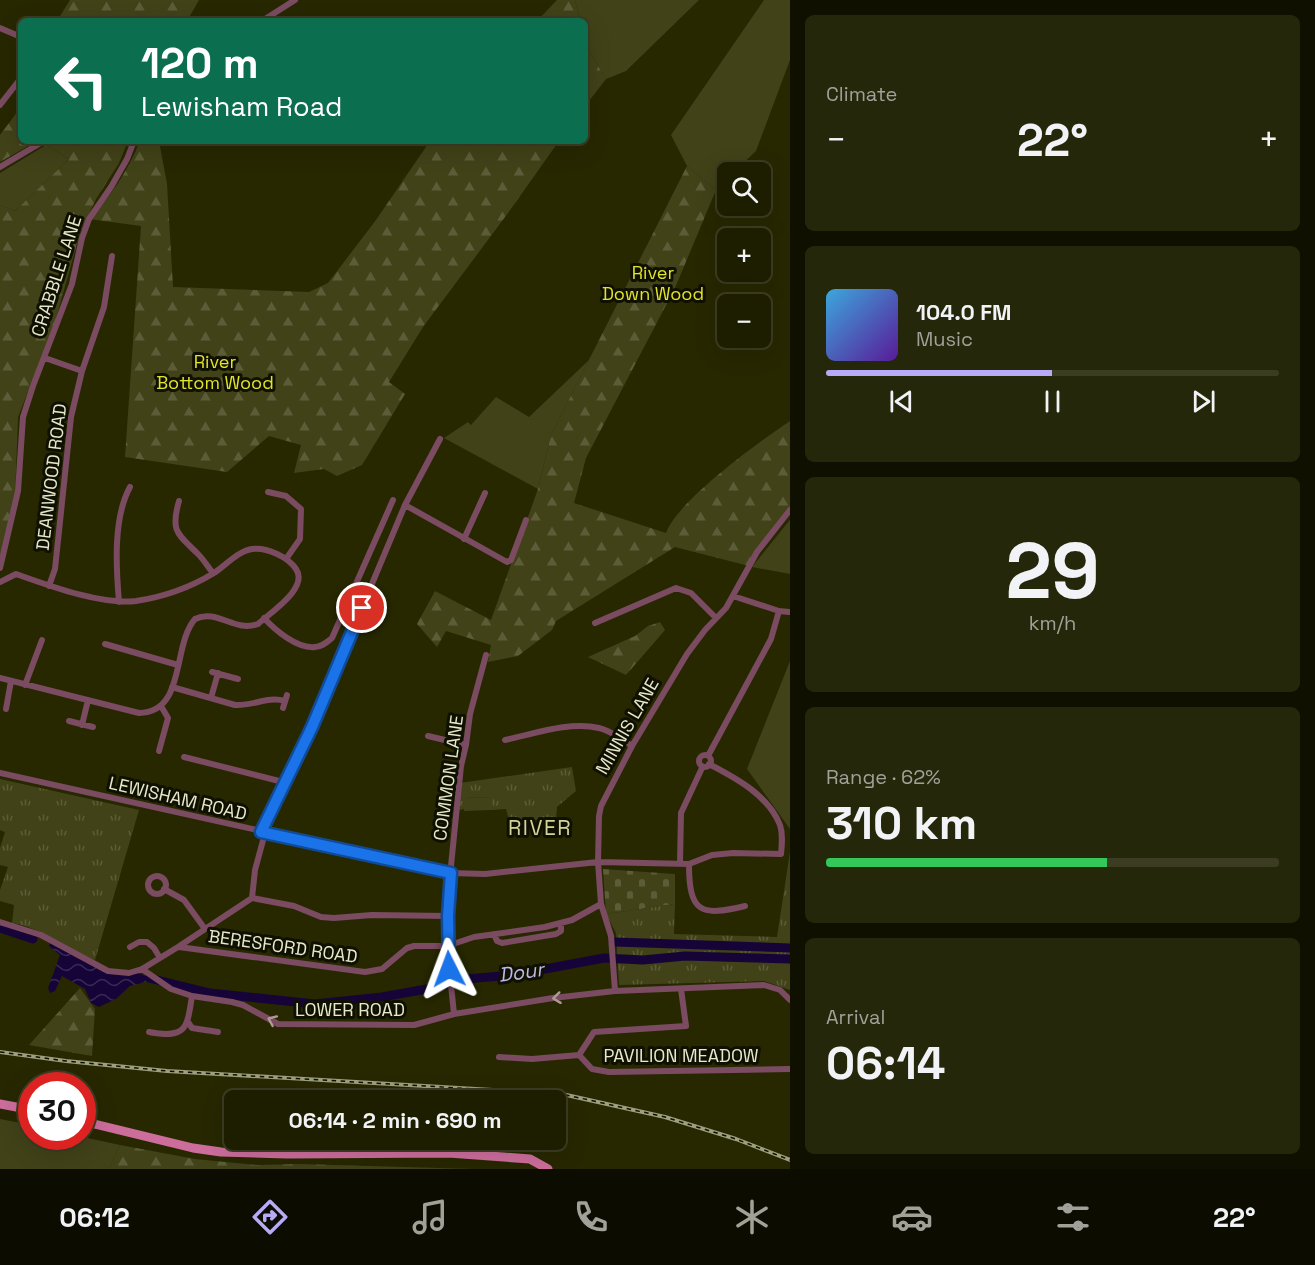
<!DOCTYPE html>
<meta charset="utf-8">
<style>
body{margin:0;font-family:"Space Grotesk",sans-serif;background:#25270a;color:#f1f3f6;height:100vh;display:flex;flex-direction:column;font-size:22px;white-space:nowrap}
*{box-sizing:border-box;margin:0}
p{font-size:20px;color:#a0a299}
.icon{flex:none;width:33px;height:33px;fill:none;stroke:currentColor;stroke-width:2;stroke-linecap:round;stroke-linejoin:round}
.map{position:relative;flex:1;overflow:hidden}
.details{display:flex;flex-direction:column;gap:15px;padding:15px;background:#101000;width:525px}
.details>*{flex:none}
.hud{position:absolute;left:18px;top:18px;width:570px;height:126px;border-radius:9px;box-shadow:0 6px 24px #0002,0 0 0 2px #3b3c22;background:#0b6e4f;color:#fff;overflow:hidden}
.tools{position:absolute;left:717px;top:162px;display:grid;gap:12px}
.tools a{display:grid;place-items:center;width:54px;height:54px;border-radius:9px;background:#1d1e00;box-shadow:0 6px 24px #0002,0 0 0 2px #3b3c22;font-size:30px}
.speed{position:absolute;left:18px;top:1072px;display:flex;gap:12px;font-size:30px;font-weight:700;text-align:center}
.speed>*{display:grid;place-content:center;width:78px;height:78px;border-radius:50%;background:#1d1e00;box-shadow:0 6px 24px #0002,0 0 0 2px #3b3c22;line-height:1}
.speed .limit{border:9px solid #d22;background:#fff;color:#111}
.pin{position:absolute;display:grid;place-items:center;width:51px;height:51px;color:#fff;margin:-26px;border:3px solid #fff;border-radius:50%;box-shadow:0 2px 6px #0007}
.me{position:absolute;width:66px;margin:-33px;rotate:357deg;stroke-linejoin:round;filter:drop-shadow(0 0 4px #0008)}
.turn{display:flex;align-items:center;gap:21px;height:126px;padding:0 24px;font-size:27px}
.turn .icon{width:78px;height:78px;stroke-width:2.5}
.turn b{display:block;font-size:42px;line-height:51px}
.big{font-size:45px;font-weight:800;line-height:1.1}
.details .card{flex:1;display:flex;flex-direction:column;justify-content:center;gap:9px;min-width:0;padding:0 21px;border-radius:9px;background:#25270a}
.details .dial{align-items:center;gap:0}
.dial b{font-size:78px;line-height:1}
.song{display:flex;align-items:center;gap:18px}
.cover{width:72px;height:72px;border-radius:9px;background:linear-gradient(135deg,hsl(200 70% 55%),hsl(270 70% 35%))}
.played{height:6px;border-radius:3px;background:linear-gradient(90deg,#b7abf8 50%,#3b3c22 50%)}
.keys{display:flex;justify-content:space-around;direction:ltr}
.heat{display:flex;justify-content:space-between;align-items:center;font-size:33px;direction:ltr}
.charge{height:9px;border-radius:4px;background:linear-gradient(90deg,#34c759 62%,#3b3c22 0)}
.trip{position:absolute;left:224px;top:1090px;width:342px;height:60px;border-radius:9px;background:#1d1e00;box-shadow:0 6px 24px #0002,0 0 0 2px #3b3c22;font-weight:800;line-height:60px;text-align:center}
.tabs{display:flex;height:96px;justify-content:space-around;align-items:center;background:#0c0c00;color:#a0a299}
.tabs .icon{width:42px;height:42px}
.tabs .on{color:#b7abf8}
.tabs b{font-size:27px;color:#f1f3f6}
main{display:flex;flex:1;min-height:0}
.map>svg:first-child{display:block}
.grass{fill:#414218}
.forest{fill:url(#forest-firs)}
.cemetery{fill:url(#cemetery-stones)}
.park{fill:url(#park-tufts)}
.water{fill:url(#water-waves)}
.lines{fill:none;stroke-linecap:round;stroke-linejoin:round}
.river{stroke:#160439;stroke-width:9}
.minor{stroke:#7a4b61;stroke-width:6}
.primary{stroke:#cd6d9c;stroke-width:9}
.rail-casing{stroke:#9d9f7e;stroke-width:4}
.rail{stroke:#0f1000;stroke-width:1.5;stroke-dasharray:4.5;stroke-linecap:butt}
.oneway{stroke:#b09a96}
.route-casing{stroke:#114b97;stroke-width:15}
.route{stroke:#1a73e8;stroke-width:10}
.labels{text-anchor:middle;dominant-baseline:central;stroke-width:6;stroke-linejoin:round;paint-order:stroke}
.park-label{font-size:18px;fill:#e1e42a;stroke:#0f1000}
.street-label{font-size:18px;fill:#e6e9cc;stroke:#0f1000}
.water-label{font-size:20px;font-style:italic;fill:#c0b9ed;stroke:#0f1000}
.quarter-label{font-size:21px;letter-spacing:1.5px;fill:#d2d59b;stroke:#0f1000}
</style>
<main>
<div class="map">
<svg width="790" height="1169" viewBox="0 0 790 1169">
<defs>
<pattern id="forest-firs" width="22" height="20" patternUnits="userSpaceOnUse" patternTransform="scale(1.5)"><rect width="22" height="20" fill="#414218"/><path d="M5 1l3.5 6h-7zM16 11l3.5 6h-7z" fill="#5c5d38"/></pattern>
<pattern id="cemetery-stones" width="16" height="16" patternUnits="userSpaceOnUse" patternTransform="scale(1.5)"><rect width="16" height="16" fill="#414218"/><path d="M2 7V4a2 2 0 0 1 4 0v3zM10 15v-3a2 2 0 0 1 4 0v3z" fill="#5c5d38"/></pattern>
<pattern id="park-tufts" width="24" height="20" patternUnits="userSpaceOnUse" patternTransform="scale(1.5)"><rect width="24" height="20" fill="#414218"/><path d="M3 7l-1-3M5 7V3M7 7l1-3M15 17l-1-3M17 17v-4M19 17l1-3" fill="none" stroke="#5c5d38"/></pattern>
<pattern id="water-waves" width="16" height="10" patternUnits="userSpaceOnUse" patternTransform="scale(1.5)"><rect width="16" height="10" fill="#160439"/><path d="M0 5q4-4 8 0t8 0" fill="none" stroke="#382954"/></pattern>
</defs>
<rect width="100%" height="100%" fill="#272800"/>
<!-- grass -->
<path class="grass" d="M575 0H699L626 71 606 79 585 44V21H580Z
M764 0H790V60L756 151 734 172H728L727 179 716 190 687 166 671 135Z
M46 145 69 159 15 211 0 205V173Z
M589 360 551 435 538 489 444 438 468 422 471 425 496 397 529 417Z
M790 520V574L752 567 789 521Z
M790 661V829L747 769Z
M492 797V810L464 811V798Z
M0 1119 31 1125 32 1137H83L120 1145 109 1169H0Z"/>
<!-- forest -->
<path class="forest" d="M70 0H199L187 21H57Z
M557 0H575L580 21H537Z
M585 44 606 79 585 106Z
M21 107V141H37L0 162V135Z
M52 141H128L119 163 96 199 80 233 55 322 18 417 15 496 0 564V205L15 211 69 159 46 145Z
M140 141H159L167 184 173 287 309 292 328 283 376 220 430 141H559L508 213 423 327 389 382 405 394 362 465 337 476 324 469 294 473 301 445 269 436 227 472 125 457 141 226 89 219C111 196 128 171 140 141Z
M687 166 716 190 675 288 586 458 574 503 666 533C678 500 759 442 790 421V510L749 566 675 547 556 621 552 630 518 656 488 662 491 645 446 631 437 647 417 624 435 591 491 620 538 489 551 435Z
M660 622 665 630 626 675 588 657 635 636 648 626Z
M80 988 95 1009 92 1056 29 1045Z
M120 1145 195 1159 257 1165 299 1164 474 1169H109Z"/>
<!-- cemetery -->
<path class="cemetery" d="M603 869 675 874V904L606 914Z"/>
<!-- park -->
<path class="park" d="M572 767 576 791 557 807 556 820H509L506 809 492 810 491 797 464 798V809L459 810 460 783Z
M0 779 139 810 95 960C67 948 42 928 12 923L14 905 0 901V890L8 867 0 865V848L5 832 0 830Z
M790 852V990L764 981 619 985 616 933 606 914 675 904 674 934 777 937Z"/>
<!-- water -->
<path class="water" d="M50 943 57 944 103 972 141 974 149 978V981L130 986 116 999 99 1007 91 1003 85 989 62 976 55 991 50 993 48 988 60 955 49 946Z"/>
<g class="lines">
<!-- river -->
<path class="river" d="M0 928 33 939
M615 942 790 948
M149 978 210 993 315 1004 382 997 438 987 466 979 513 975 604 958 643 960 685 956 790 959"/>
<!-- minor -->
<path class="minor" d="M262 21 295 0
M0 28 21 37
M0 105 21 78
M0 167 44 141
M45 358 82 371
M268 492 286 496 301 509 300 539 286 559
M179 501C170 532 178 534 198 554 204 560 208 567 213 573
M405 505 507 562 511 560 526 520
M464 539 485 493
M0 568 18 491 23 417 33 386 72 284 82 238 89 219 111 187 127 159 134 141
M0 582 16 574C50 586 101 605 136 601 163 597 191 587 214 573 225 566 238 551 252 549 267 547 288 557 296 569 309 588 271 612 258 624 235 633 217 608 195 619 172 645 186 713 139 713L0 678
M49 586 55 569 71 417 82 371 104 307 112 256
M733 596 779 611 789 612
M119 602C116 567 113 518 130 487
M264 618C275 630 297 649 315 647 322 647 327 642 332 638L393 500
M595 623 676 588 691 593 716 618
M105 644 178 665
M212 672 238 679
M25 685 42 640
M172 687 235 705C254 706 267 696 285 701
M211 698 218 673
M283 708 287 695
M6 709 11 681
M69 721 93 727
M82 725 88 700
M428 736 466 745
M505 740C534 734 569 721 599 728 610 730 622 740 632 746
M159 751 168 718 161 706
M709 754 771 639 779 611
M699 761a6 6 0 1 1 12 0a6 6 0 1 1-12 0Z
M184 757 283 782
M0 773 451 873 485 874 598 862 689 864 712 855 733 853 781 854C782 844 783 834 780 825 768 795 736 778 709 764
M261 832 312 727 405 505 440 439
M680 863 681 813 702 768
M689 864C689 912 700 917 745 906
M148 885a9 9 0 1 1 18 0a9 9 0 1 1-18 0Z
M164 889 184 900 205 929
M252 898 255 870 265 833
M0 922 41 935 108 971 129 973 142 969 178 947 252 898 294 906 321 917 334 918 372 915 448 916
M494 934 497 941 502 943 556 934 561 931V923
M130 947 139 942H147L154 948 160 958
M179 947 365 972 382 969 407 948 414 946H447L474 937 545 927 572 920 601 904
M142 969 171 989 192 996 232 1002 243 1005 278 1024 414 1025 454 1014 553 998 615 991 764 985 780 990 790 1000
M615 991 611 936 601 904 598 862 599 816 601 806 632 746 687 654 705 630 726 608 757 552 790 510
M454 1014 447 946 450 876 461 766 466 745 470 714 486 655
M188 1022 192 1028 218 1032
M149 1032C186 1039 187 1029 192 996
M579 1055 592 1069 609 1072 790 1069
M499 1057 532 1059 579 1055 594 1032 686 1026 681 989"/>
<!-- primary -->
<path class="primary" d="M0 1104 32 1110
M82 1121 193 1148 221 1152 287 1154 449 1153 530 1159 548 1169"/>
<!-- rail casing -->
<g class="rail-casing">
<path id="rail" d="M0 1052 66 1061 167 1071 562 1094 665 1117 736 1139 790 1160"/>
</g>
<!-- rail -->
<use href="#rail" class="rail"/>
</g>
<!-- one-way arrows -->
<defs><path id="oneway-chevron" d="M-2-3.5L2.5 0L-2 3.5" fill="none" stroke-width="1.6" stroke-linecap="round" stroke-linejoin="round" transform="scale(1.5)"/></defs>
<g class="oneway">
<use href="#oneway-chevron" transform="translate(557 998) rotate(173)"/>
<use href="#oneway-chevron" transform="translate(272 1020) rotate(-156)"/>
</g>
<g class="lines">
<!-- route casing -->
<g class="route-casing">
<path id="route" d="M362 608 312 727 261 832 451 873 448 916 449 969"/>
</g>
<!-- route -->
<use href="#route" class="route"/>
</g>
<g class="labels">
<!-- park labels -->
<g class="park-label">
<text x="653" y="272">River<tspan x="653" dy="21">Down Wood</tspan></text>
<text x="215" y="361">River<tspan x="215" dy="21">Bottom Wood</tspan></text>
</g>
<!-- street labels -->
<g class="street-label">
<text transform="translate(56 276) rotate(-72)">CRABBLE LANE</text>
<text transform="translate(51 477) rotate(-83)">DEANWOOD ROAD</text>
<text transform="translate(627 726) rotate(-60)">MINNIS LANE</text>
<text transform="translate(448 778) rotate(-82)">COMMON LANE</text>
<text transform="translate(178 798) rotate(13)">LEWISHAM ROAD</text>
<text transform="translate(283 946) rotate(8)">BERESFORD ROAD</text>
<text x="350" y="1009">LOWER ROAD</text>
<text x="681" y="1055">PAVILION MEADOW</text>
</g>
<!-- water labels -->
<g class="water-label">
<text transform="translate(521 972) rotate(-8)">Dour</text>
</g>
<!-- quarter labels -->
<g class="quarter-label">
<text x="540" y="827">RIVER</text>
</g>
</g>
</svg>
<div class="tools">
<a><svg class="icon" aria-label="search" viewBox="0 0 24 24"><circle cx="10" cy="10" r="6"/><path d="M15 15l6 6"/></svg></a>
<a>+</a>
<a>−</a>
</div>
<div class="speed"><div class="limit">30</div></div>
<div class="pin" style="left:362px;top:608px;background:#d93025"><svg class="icon" aria-label="arrive" viewBox="0 0 24 24"><path d="M6 21V4h12l-3 4 3 4H6"/></svg></div>
<svg class="me" style="left:449px;top:969px" viewBox="-20 -20 40 40"><path d="M0-17L14 15 0 8-14 15z" fill="#1a73e8" stroke="#fff" stroke-width="4"/></svg>
<div class="trip">06:14 · 2 min · 690 m</div>
<div class="hud">
<div class="turn"><svg class="icon" aria-label="left" viewBox="0 0 24 24"><path d="M17 20v-9H6M10 6l-5 5 5 5"/></svg><div><b>120 m</b>Lewisham Road</div></div>
</div>
</div>
<section class="details">
<div class="card"><p>Climate</p>
<div class="heat"><a>−</a><b class="big">22°</b><a>+</a></div>
</div>
<div class="card">
<div class="song"><i class="cover"></i><div><b>104.0 FM</b><p>Music</p></div></div>
<div class="played"></div>
<div class="keys"><svg class="icon" aria-label="previous" viewBox="0 0 24 24"><path d="M18 5L8 12l10 7zM5 5v14"/></svg><svg class="icon" aria-label="pause" viewBox="0 0 24 24"><path d="M8 5v14M16 5v14"/></svg><svg class="icon" aria-label="next" viewBox="0 0 24 24"><path d="M6 5l10 7-10 7zM19 5v14"/></svg></div>
</div>
<div class="card dial"><b>29</b><p>km/h</p></div>
<div class="card"><p>Range · 62%</p><b class="big">310 km</b><div class="charge"></div></div>
<div class="card"><p>Arrival</p><b class="big">06:14</b></div>
</section>
</main>
<nav class="tabs">
<b>06:12</b>
<svg class="icon on" aria-label="directions" viewBox="0 0 24 24"><path d="M12 3l9 9-9 9-9-9zM9 14v-3h6M13 9l2 2-2 2"/></svg>
<svg class="icon" aria-label="music" viewBox="0 0 24 24"><path d="M9 18V5l10-2v13"/><circle cx="6" cy="18" r="3"/><circle cx="16" cy="16" r="3"/></svg>
<svg class="icon" aria-label="phone" viewBox="0 0 24 24"><path d="M5 4h4l2 5-3 2q2 4 5 5l2-3 5 2v4C11 20 4 13 5 4z"/></svg>
<svg class="icon" aria-label="climate" viewBox="0 0 24 24"><path d="M12 3v18M4 7l16 10M4 17L20 7"/></svg>
<svg class="icon" aria-label="car" viewBox="0 0 24 24"><path d="M5 17H2v-5l4-1 3-4h7l3 4 3 1v5h-3M9 17h6M6 11h13"/><circle cx="7" cy="17" r="2"/><circle cx="17" cy="17" r="2"/></svg>
<svg class="icon" aria-label="filters" viewBox="0 0 24 24"><path d="M4 7h16M4 17h16"/><circle cx="9" cy="7" r="2"/><circle cx="15" cy="17" r="2"/></svg>
<b>22°</b>
</nav>
